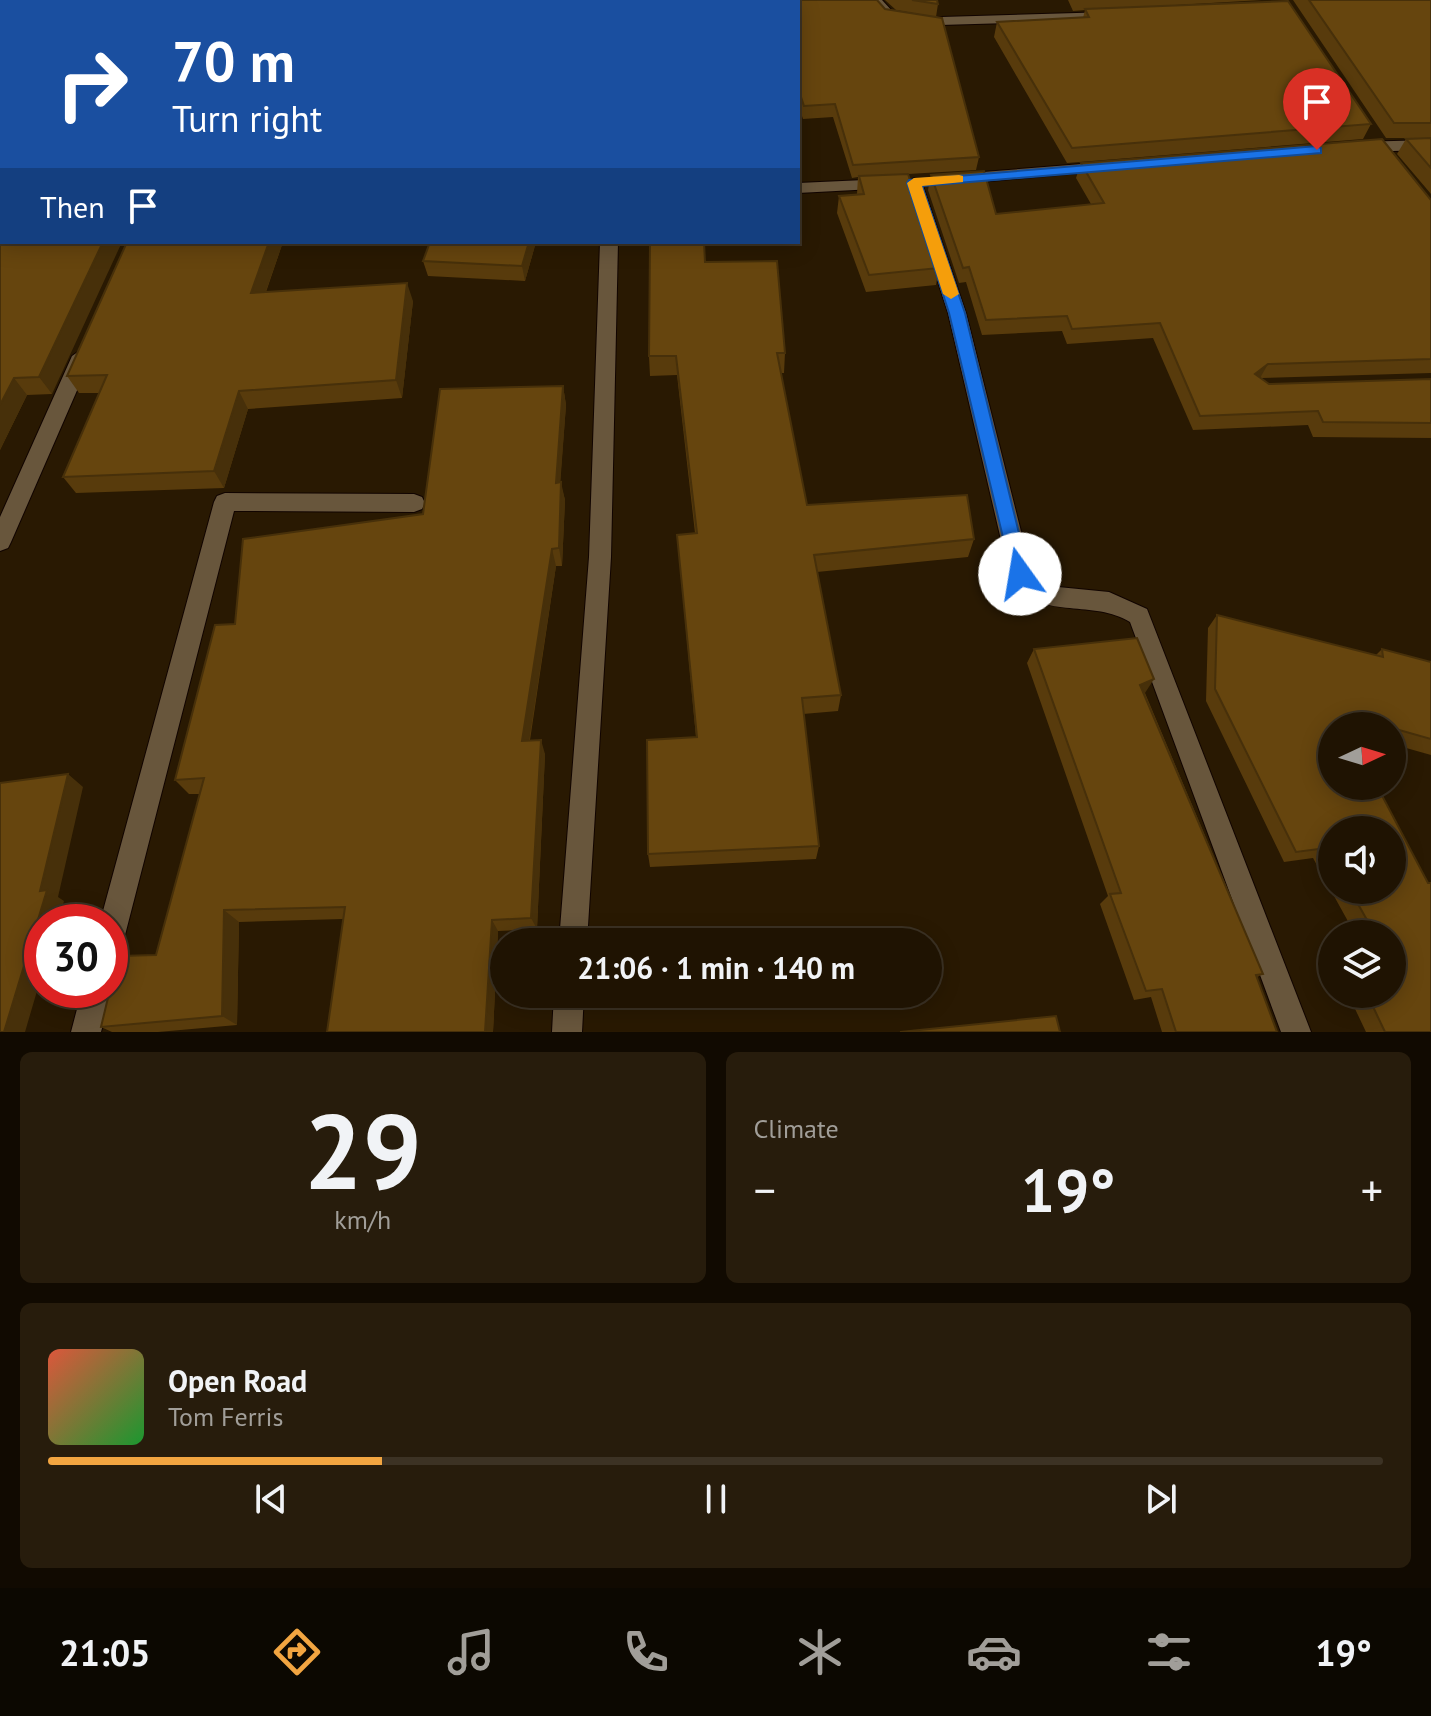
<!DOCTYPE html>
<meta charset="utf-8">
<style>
body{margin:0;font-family:"PT Sans",sans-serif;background:#271c0c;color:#f1f3f6;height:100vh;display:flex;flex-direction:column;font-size:30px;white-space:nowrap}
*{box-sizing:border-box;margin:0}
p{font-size:26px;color:#a19e99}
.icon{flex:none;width:44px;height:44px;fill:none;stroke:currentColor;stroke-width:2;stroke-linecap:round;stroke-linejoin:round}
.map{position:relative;height:1032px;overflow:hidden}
.panel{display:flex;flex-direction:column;gap:20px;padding:20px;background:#110a01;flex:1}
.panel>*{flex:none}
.hud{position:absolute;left:0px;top:0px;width:800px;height:244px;box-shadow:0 4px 20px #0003,0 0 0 2px #3c3224;background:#1a4fa0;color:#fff;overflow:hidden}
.needle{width:52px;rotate:86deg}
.buttons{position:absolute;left:1318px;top:712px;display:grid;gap:16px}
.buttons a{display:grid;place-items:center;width:88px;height:88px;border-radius:50%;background:#1f1302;box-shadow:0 4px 20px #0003,0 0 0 2px #3c3224;font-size:40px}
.speed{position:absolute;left:24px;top:904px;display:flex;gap:16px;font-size:40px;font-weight:700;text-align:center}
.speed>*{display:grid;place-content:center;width:104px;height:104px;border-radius:50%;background:#1f1302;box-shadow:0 4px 20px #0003,0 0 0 2px #3c3224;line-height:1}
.speed .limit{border:12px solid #d22;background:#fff;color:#111}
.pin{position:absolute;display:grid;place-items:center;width:68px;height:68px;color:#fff;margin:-82px -34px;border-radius:50% 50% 50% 0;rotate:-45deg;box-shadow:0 0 8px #0007}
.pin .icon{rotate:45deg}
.me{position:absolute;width:88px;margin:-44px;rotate:347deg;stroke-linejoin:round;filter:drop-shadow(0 0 6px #0008)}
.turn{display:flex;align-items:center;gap:28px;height:168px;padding:0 40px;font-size:36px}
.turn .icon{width:104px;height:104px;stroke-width:2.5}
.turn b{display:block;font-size:56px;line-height:68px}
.then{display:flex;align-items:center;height:76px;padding:0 40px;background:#0003;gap:16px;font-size:30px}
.big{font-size:60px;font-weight:800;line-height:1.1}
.panel .widget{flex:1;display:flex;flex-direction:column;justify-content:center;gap:12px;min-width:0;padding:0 28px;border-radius:12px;background:#271c0c}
.panel .dial{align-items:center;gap:0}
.dial b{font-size:104px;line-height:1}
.song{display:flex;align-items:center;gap:24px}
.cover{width:96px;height:96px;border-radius:12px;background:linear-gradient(135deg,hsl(10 70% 55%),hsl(130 70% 35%))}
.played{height:8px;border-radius:4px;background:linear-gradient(90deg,#f2a541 25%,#3c3224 25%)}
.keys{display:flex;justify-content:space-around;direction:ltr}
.heat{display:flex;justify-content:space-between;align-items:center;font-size:44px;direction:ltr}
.panel .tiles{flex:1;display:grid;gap:20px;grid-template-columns:1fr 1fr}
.widget:last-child{grid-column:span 2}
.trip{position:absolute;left:490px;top:928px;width:452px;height:80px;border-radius:40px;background:#1f1302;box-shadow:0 4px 20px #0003,0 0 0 2px #3c3224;font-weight:800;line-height:80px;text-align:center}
.tabs{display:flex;height:128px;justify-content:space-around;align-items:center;background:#0c0801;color:#a19e99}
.tabs .icon{width:56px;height:56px}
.tabs .current{color:#f2a541}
.tabs b{font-size:36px;color:#f1f3f6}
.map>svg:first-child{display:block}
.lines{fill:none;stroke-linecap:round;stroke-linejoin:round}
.service-casing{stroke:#110400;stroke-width:2}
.minor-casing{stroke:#110400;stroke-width:2}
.service{fill:#68563c;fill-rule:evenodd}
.minor{fill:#68563c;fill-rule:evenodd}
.wall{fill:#583b0c;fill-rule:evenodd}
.shaded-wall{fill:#47300a}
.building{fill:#66450e;stroke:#47300a;stroke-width:2}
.route{fill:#1a73e8;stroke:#114b97;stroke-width:2}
.slow{fill:#f59e0b}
</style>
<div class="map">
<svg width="1431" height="1032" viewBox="0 0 1431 1032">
<rect width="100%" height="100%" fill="#291902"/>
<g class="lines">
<!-- service casing -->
<g class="service-casing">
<path id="service" d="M480 0H494V2H480Z
M867 0H882L894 13 907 18 1111 12 1118 16 1111 20 906 26 884 19Z
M82 349 92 356 11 542 8 548 0 551V517L72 356Z"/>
</g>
<!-- minor casing -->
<g class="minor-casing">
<path id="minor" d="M1431 140V150L1356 152 1348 147 1356 142Z
M1107 162 1113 164V170L958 184 950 179 958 174Z
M914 178 922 183 966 313 1031 571 1048 586 1109 592 1147 609 1311 1032H1281L1130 622C1091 597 1033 624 1009 574L948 313 906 183Z
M887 179 895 184 893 188 798 193V183Z
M600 242H618L611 557 587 942H559L589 557Z
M225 493 414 494 422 497 425 503 422 509 414 512 234 511 124 939 120 949 110 953V922H100L214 502 217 496Z
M110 986 112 990 101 1032H71L82 990H110Z
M554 994H584L582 1032H552Z"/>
</g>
<!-- service -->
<use href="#service" class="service"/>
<!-- minor -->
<use href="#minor" class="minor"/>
</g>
<!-- wall -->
<path class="wall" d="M0 0H478L479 2H2L52 394 27 395 0 450Z
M761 0H877L979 157 976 170 908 174 939 268 936 285 866 292 837 213 839 196 857 194 858 177 852 178 833 117 803 119 798 104V2H761Z
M885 0H937L938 4 936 17 896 10Z
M1068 0H1262L1125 8 1371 124 1363 139 1067 163 994 37 997 22 1083 18 1085 10 1073 11Z
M1293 0H1431V138H1386Z
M1431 138V194L1397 154 1406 139Z
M1081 163 1431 200V373L1261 378 1269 384 1431 379V438L1313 437 1308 425 1193 430 1153 338 1067 344 1062 331 982 335 966 282 959 283 928 190 931 175 996 214 1091 204 1076 178Z
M127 242H283L266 292 413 301 402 398 248 409 224 488 76 493 63 477 99 393H79L67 376Z
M430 242H536L525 281 428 276 423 261Z
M705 262 785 353 784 373H781L807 505 974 539 968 557 817 572 841 695 838 711 803 714 819 846 816 859 650 867 648 854 696 737 677 535 695 533 677 375 650 376 649 356Z
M563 386 566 405 560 482 565 500 562 566H556L530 740 545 754 537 929 498 931 493 1032H327L343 919 239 922 237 1025 158 1032H112L101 1027 156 955 200 794H189L175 780 235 624 423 514Z
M1217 615 1376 655 1382 649 1431 662V755L1392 744V726H1332V786H1377L1428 883H1431V1032H1366L1348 994H1392V934H1355L1313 858 1284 862 1206 701 1208 628ZM1332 830H1392V890H1332Z
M1034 649 1145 693 1263 974 1257 977 1277 1032H1162L1151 997 1134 1000 1100 904 1108 896 1027 663Z"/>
<!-- shaded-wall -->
<path class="shaded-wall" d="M103 242H122L52 394 39 377Z
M269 242H283L259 311 251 293Z
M529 242H536L525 281 522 266Z
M407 283 413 301 402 398 396 380Z
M1268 364 1260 378 1255 374Z
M14 378 27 395 0 450V405Z
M563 386 566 405 559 501 556 483Z
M239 391 248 409 224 488 214 471Z
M561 482 565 500 562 566 559 548Z
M552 549 556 566 527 755 522 741Z
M1154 679 1145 693 1131 699 1140 685Z
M541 740 545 754 537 929 531 918Z
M68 774 83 787 58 897 64 901 58 922H42V974L25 1032H4Z
M224 910 239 922 237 1025 222 1016Z
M492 920 498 931 493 1032H485Z"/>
<!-- building -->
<path class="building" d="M0 0H472V2H2V242H103L39 377 14 378 0 405Z
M637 0H751V2H637Z
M766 0H877L885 9 942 18 979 157 853 165 835 104 804 106 798 88V2H766Z
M912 0H937L938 4Z
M1309 0H1431V123H1394Z
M1288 1 1371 124 1072 148 997 22 1089 17 1085 9Z
M1431 138V168L1406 139Z
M1382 139 1431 200V359L1268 364 1255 374 1269 384 1431 379V423L1323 422 1318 411 1200 416 1160 323 1072 329 1067 316 986 320 969 267 963 268 931 175 984 171 996 214 1104 203 1081 163Z
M908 174 939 268 869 275 839 196 864 194 859 176Z
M127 242H269L251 293 407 283 396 380 239 391 214 471 63 477 107 375 67 376Z
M430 242H529L522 266 423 261Z
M650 242H704L705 262 777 261 785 353H777L807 505 967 495 974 539 814 555 841 695 802 698 819 846 648 854 647 740 697 737 677 535 697 533 676 356H649Z
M563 386 556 483 561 482 559 548 552 549 522 741 541 740 531 918 492 920 485 1032H327L345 907 224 910 222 1016 101 1027 118 956 156 955 204 778 175 780 215 625 235 624 243 539 423 514 440 389Z
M1217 615 1383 657 1382 649 1431 662V739L1392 728V726H1385L1351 716 1356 726H1332V786H1377L1428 883H1431V1032H1385L1367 994H1392V934H1375L1350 890H1392V830H1332V859L1326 848 1296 852 1215 689Z
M1137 638 1154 679 1140 685 1263 974 1256 975 1277 1032H1176L1162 989 1146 991 1110 894 1121 893 1034 649Z
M68 774 40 891 47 890 4 1032H0V783Z
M1056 1016 1060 1032H900Z"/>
<!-- route -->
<path class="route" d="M1317 146 1321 148V153L922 186 965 313 1029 574 1026 579H1013L949 313 907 183 909 180Z"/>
<!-- slow -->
<path class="slow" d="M959 175 963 176V182L922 186 959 294 951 299 943 294 907 183 914 178Z"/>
</svg>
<div class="buttons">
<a><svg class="needle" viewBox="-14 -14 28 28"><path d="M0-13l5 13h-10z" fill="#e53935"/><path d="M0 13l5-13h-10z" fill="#a19e99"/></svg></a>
<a><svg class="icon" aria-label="sound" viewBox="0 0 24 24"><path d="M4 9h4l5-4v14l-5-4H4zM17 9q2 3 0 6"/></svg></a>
<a><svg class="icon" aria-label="layers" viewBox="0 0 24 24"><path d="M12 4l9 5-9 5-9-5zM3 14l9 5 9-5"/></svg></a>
</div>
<div class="speed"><div class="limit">30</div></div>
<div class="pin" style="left:1317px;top:150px;background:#d93025"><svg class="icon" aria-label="arrive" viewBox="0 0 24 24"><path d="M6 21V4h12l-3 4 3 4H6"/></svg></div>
<svg class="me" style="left:1020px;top:574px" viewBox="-20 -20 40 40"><circle r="19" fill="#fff"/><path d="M0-13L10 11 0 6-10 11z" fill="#1a73e8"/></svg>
<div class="trip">21:06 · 1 min · 140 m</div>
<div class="hud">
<div class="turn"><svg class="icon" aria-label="right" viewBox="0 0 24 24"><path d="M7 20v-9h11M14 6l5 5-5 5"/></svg><div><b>70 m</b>Turn right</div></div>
<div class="then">Then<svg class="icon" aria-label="arrive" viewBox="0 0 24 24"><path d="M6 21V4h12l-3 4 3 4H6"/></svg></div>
</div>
</div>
<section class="panel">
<div class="tiles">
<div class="widget dial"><b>29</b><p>km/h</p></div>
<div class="widget"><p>Climate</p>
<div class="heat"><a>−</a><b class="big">19°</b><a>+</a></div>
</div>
<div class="widget">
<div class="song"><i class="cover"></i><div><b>Open Road</b><p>Tom Ferris</p></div></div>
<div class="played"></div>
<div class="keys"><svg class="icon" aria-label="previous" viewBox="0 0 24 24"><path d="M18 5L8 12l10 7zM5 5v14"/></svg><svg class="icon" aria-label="pause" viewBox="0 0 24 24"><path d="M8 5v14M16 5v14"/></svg><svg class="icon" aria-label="next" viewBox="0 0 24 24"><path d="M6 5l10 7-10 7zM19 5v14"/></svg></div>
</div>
</div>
</section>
<nav class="tabs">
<b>21:05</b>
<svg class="icon current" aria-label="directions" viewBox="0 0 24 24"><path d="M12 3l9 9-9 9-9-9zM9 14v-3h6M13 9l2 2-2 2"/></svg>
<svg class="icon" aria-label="music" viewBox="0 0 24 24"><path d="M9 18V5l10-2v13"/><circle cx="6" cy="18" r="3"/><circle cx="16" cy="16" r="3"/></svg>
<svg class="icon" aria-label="phone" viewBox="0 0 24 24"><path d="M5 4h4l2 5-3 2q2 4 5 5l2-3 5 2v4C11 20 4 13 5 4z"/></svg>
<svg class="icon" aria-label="climate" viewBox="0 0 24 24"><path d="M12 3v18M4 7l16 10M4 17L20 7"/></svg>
<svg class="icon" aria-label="car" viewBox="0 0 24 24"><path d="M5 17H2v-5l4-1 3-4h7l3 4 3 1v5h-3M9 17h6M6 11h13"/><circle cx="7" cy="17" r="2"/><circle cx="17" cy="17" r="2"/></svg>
<svg class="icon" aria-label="filters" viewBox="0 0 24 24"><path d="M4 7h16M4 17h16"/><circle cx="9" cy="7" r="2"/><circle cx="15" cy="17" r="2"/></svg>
<b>19°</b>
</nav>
